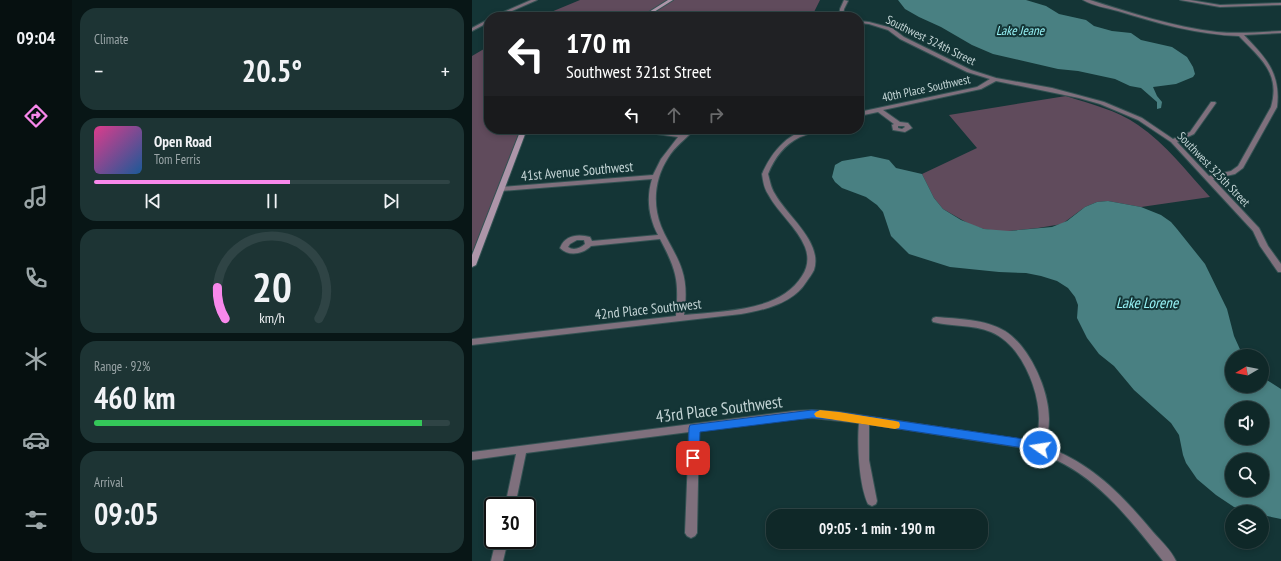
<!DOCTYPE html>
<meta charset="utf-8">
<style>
body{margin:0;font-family:"PT Sans Narrow",sans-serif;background:#1d3434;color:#f1f3f6;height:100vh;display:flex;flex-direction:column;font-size:15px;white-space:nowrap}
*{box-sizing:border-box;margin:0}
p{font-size:13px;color:#9ba6a8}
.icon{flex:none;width:22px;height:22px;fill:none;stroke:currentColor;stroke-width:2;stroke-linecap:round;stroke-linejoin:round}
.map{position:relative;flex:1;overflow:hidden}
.side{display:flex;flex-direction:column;gap:8px;padding:8px;background:#081616;width:400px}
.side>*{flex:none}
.top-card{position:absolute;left:12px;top:12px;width:380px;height:122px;border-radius:16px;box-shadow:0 2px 6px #0003,0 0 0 1px #2f4445;background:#202124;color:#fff;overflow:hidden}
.needle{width:26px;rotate:260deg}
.controls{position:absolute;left:753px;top:349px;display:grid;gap:8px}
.controls a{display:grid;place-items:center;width:44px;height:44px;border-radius:50%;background:#0f2828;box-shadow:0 2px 6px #0003,0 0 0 1px #2f4445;font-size:20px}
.speed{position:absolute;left:12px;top:497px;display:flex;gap:8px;font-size:20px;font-weight:700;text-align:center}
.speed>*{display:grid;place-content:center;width:52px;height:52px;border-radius:50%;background:#0f2828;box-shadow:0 2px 6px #0003,0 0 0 1px #2f4445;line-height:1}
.speed .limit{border:2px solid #111;border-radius:6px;background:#fff;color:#111}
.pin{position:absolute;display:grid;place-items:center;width:34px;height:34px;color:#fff;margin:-17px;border-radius:8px;box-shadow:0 2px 6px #0006}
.me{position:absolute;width:44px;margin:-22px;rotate:283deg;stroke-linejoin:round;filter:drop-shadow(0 0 3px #0008)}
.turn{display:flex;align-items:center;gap:14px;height:84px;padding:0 16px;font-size:18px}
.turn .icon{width:52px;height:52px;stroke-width:2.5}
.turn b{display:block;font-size:28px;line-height:34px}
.lanes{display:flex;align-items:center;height:38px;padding:0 16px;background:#0003;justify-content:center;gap:20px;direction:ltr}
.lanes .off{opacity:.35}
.big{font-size:30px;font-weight:600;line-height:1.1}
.side .widget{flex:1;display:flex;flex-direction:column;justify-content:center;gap:6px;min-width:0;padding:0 14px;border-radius:16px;background:#1d3434}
.side .dial{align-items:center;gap:0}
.dial svg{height:104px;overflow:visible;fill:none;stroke:#2f4445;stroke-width:7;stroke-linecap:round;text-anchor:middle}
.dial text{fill:#f1f3f6;stroke:none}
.song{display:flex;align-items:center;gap:12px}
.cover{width:48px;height:48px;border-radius:6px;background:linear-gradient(135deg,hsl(330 70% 55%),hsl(210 70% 35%))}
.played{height:4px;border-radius:2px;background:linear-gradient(90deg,#f888eb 55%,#2f4445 55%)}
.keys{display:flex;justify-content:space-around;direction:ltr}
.heat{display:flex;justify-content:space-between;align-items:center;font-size:22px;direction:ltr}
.charge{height:6px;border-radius:3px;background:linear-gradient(90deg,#34c759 92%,#2f4445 0)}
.trip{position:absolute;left:294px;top:509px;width:222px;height:40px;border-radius:16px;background:#0f2828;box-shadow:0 2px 6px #0003,0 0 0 1px #2f4445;font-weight:600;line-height:40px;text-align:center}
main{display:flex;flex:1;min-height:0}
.tab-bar{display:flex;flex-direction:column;width:72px;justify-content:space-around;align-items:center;background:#061010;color:#9ba6a8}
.tab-bar .icon{width:28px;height:28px}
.tab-bar .on{color:#f888eb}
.tab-bar b{font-size:18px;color:#f1f3f6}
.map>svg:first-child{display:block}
.green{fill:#604b5c}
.water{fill:#498082;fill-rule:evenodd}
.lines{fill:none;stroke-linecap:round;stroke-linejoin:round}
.minor-casing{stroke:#345253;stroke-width:2}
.secondary-casing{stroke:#345253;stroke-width:2}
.minor{fill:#7f707d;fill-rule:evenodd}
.secondary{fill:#ad95a9;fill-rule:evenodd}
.route{fill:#1a73e8;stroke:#114b97}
.slow{fill:#f59e0b}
.labels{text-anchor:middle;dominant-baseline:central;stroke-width:4;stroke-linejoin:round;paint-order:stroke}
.far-street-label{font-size:12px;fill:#c4d5d6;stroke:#143536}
.far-water-label{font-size:13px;font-style:italic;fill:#97f3f6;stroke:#143536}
.street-label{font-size:14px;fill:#c4d5d6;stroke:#143536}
.water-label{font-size:15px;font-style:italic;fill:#97f3f6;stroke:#143536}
.near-street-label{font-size:17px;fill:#c4d5d6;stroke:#143536}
</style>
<main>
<nav class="tab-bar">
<b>09:04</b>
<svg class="icon on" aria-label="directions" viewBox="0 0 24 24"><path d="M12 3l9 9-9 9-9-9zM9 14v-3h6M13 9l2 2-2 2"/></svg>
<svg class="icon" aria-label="music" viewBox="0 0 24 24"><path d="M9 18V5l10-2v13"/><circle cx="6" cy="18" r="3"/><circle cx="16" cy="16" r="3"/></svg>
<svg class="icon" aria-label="phone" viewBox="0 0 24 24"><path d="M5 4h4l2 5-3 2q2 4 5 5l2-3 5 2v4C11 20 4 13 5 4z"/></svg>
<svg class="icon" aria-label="climate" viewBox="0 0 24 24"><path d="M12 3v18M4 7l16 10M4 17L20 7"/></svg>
<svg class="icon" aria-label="car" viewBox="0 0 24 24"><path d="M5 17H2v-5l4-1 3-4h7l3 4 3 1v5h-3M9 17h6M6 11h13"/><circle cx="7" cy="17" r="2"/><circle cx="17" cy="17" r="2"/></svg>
<svg class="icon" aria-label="filters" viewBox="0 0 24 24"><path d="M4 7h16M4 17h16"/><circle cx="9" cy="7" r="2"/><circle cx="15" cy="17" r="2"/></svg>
</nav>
<section class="side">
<div class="widget"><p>Climate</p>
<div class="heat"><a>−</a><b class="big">20.5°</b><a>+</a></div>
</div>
<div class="widget">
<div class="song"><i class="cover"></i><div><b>Open Road</b><p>Tom Ferris</p></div></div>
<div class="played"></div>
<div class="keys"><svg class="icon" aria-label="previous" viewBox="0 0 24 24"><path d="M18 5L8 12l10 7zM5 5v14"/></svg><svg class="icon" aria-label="pause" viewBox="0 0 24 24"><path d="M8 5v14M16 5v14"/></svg><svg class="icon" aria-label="next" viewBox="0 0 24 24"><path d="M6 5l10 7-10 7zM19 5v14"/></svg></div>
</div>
<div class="widget dial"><svg viewBox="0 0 100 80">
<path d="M14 69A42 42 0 1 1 86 69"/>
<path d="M14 69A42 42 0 0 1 8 45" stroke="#f888eb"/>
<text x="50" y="56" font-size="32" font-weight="700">20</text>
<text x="50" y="72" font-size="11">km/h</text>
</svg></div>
<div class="widget"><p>Range · 92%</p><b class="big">460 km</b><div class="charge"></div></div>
<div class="widget"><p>Arrival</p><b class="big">09:05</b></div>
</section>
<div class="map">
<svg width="809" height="561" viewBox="0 0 809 561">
<rect width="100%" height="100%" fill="#143536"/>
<!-- green -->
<path class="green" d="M108 0H348L342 12 331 17H67Z
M17 46V129H52L6 250 0 251V56Z
M594 96C618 104 645 110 666 125 694 144 715 172 738 197L669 207 636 201 625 202 613 207 590 224 566 228 537 231H525L512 229 499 225 471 209 462 198 450 174 505 148 477 115Z"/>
<!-- water -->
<path class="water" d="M426 0H554L574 6 587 14 614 20 622 26 640 31 659 33 669 40 700 47 715 57 721 67 723 74 721 77 704 84 681 87 685 96 690 102 689 108 685 109V102L669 88 658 86 643 79 606 71 586 69 521 54 500 45 469 27 447 17 433 9Z
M399 156 417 160 424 168 450 174 462 198 471 209 489 220 512 229 537 231 580 227 595 221 613 207 625 202 636 201 669 207 689 215 699 222 705 229 733 264 755 309 762 336 771 356H760V386H790V377L809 389V519L790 515V512H777L762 507 744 495 725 479 714 463 711 455 707 435 699 423 662 390 642 366 627 354 615 338 605 318 606 305 603 297 596 288 585 281 569 276 554 273 527 272 478 267 437 254 419 236 411 212 405 205 394 197 370 188 363 182 360 177 363 165 370 161ZM760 408H790V438H760ZM760 460H790V490H760Z"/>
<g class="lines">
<!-- minor casing -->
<g class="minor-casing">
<path id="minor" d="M59 0H65L26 17H20Z
M372 0 376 1 372 9 371 17H367L368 9Z
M611 0H618C659 13 702 27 745 32 766 34 788 32 809 31V33L772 35C794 58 809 73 805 107L771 168 763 174 741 179 787 228 796 246 809 264V272H806L788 246 781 231 699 142 666 120 628 104 607 98 524 81 509 89 411 110 428 122 436 123 440 128 433 132 421 130 420 125 422 124 406 112 387 116V112L505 87 518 79 495 72 428 39 416 30 397 24 387 23V21L397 22 420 28 432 37 499 70 524 78 580 88 632 102 670 118 701 139 718 132 739 102H743L744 103 722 134 705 142 737 176 759 171 766 166 799 107C809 73 788 58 767 36 726 35 685 23 646 11 635 8 621 6 611 0ZM426 126H432L433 127 430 129 426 128Z
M708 0H718L748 5 809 3V5L748 7Z
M17 19V22L0 31V28Z
M116 129H122L127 131 141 129C134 135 126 135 118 132Z
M160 129H175L210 134 216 129H223C214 139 203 146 196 158 183 178 180 203 189 226 195 241 205 254 210 270 215 285 214 300 212 315 250 311 308 312 330 276 336 267 337 257 333 247 325 227 306 213 296 194 292 188 291 181 290 174 300 151 318 129 345 129 340 133 334 135 328 137 312 145 303 157 296 174 298 181 299 188 303 194 315 216 351 242 342 270 340 274 337 278 335 281 322 303 293 310 269 314L0 345V339L204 316C207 281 205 271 188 239L119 246C111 254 97 257 88 248 93 235 106 234 118 237L120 241 186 235C177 218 174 198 180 179L29 191 26 189 29 187 181 175 189 159 206 137 163 131ZM105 240H112L113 244C108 248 102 251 96 247L98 244Z
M464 317C486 319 513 319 533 331 558 347 577 390 577 419 577 429 575 438 573 447 618 461 652 497 681 532 689 541 699 550 704 561H691C663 526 633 486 592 464 579 457 566 452 552 448L397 424V460L405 501 404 504 400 506 396 504C387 485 385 444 387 423L340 418 322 419 227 431 225 533 223 536 219 538 215 536 213 533 217 432 54 453 43 506H33L44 454 0 460V452L322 411 340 410 367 412 552 440 564 444C565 436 567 428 567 419 567 389 549 344 519 332 500 324 480 327 461 322L460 320 461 318Z
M24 540H36L31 561H19Z"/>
</g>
<!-- secondary casing -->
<g class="secondary-casing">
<path id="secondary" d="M196 0H201L174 17H169Z
M49 129H55L4 265 0 267V255Z"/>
</g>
<!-- minor -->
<use href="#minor" class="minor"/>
<!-- secondary -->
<use href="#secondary" class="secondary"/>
</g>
<!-- route -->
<path class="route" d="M340 410 367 412 552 439 572 445 574 448 572 451 568 452 552 448 367 420 340 418 228 432 227 458 226 461 221 463 217 461 216 458 217 428 218 425Z"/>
<!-- slow -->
<path class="slow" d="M348 410 367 412 423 421 427 422 428 425 427 428 423 429 344 417 342 414 344 412Z"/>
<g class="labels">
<!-- far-street labels -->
<g class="far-street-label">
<text transform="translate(459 40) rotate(26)">Southwest 324th Street</text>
<text transform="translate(454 88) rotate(-12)">40th Place Southwest</text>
<text transform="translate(742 169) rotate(46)">Southwest 325th Street</text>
</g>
<!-- far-water labels -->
<g class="far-water-label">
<text x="548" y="30">Lake Jeane</text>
</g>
<!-- street labels -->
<g class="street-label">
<text transform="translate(105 171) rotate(-5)">41st Avenue Southwest</text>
<text transform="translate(176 309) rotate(-6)">42nd Place Southwest</text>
</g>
<!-- water labels -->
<g class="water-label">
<text x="675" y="302">Lake Lorene</text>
</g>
<!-- near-street labels -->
<g class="near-street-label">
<text transform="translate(247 409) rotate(-7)">43rd Place Southwest</text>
</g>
</g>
</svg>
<div class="controls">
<a><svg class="needle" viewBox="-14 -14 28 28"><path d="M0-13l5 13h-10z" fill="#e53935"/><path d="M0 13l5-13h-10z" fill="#9ba6a8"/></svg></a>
<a><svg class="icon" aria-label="sound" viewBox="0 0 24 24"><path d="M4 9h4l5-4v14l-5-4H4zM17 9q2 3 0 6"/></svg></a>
<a><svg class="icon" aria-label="search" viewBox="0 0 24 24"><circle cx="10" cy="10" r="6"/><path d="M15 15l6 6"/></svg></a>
<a><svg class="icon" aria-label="layers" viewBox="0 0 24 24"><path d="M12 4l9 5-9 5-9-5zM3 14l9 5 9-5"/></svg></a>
</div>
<div class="speed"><div class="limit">30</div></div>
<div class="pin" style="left:221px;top:458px;background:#d93025"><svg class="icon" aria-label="arrive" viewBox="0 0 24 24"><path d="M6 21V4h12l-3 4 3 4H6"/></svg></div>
<svg class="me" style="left:568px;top:448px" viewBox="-20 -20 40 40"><circle r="17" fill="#1a73e8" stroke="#fff" stroke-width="3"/><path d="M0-11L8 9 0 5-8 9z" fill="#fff"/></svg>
<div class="trip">09:05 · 1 min · 190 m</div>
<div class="top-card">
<div class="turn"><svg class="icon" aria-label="left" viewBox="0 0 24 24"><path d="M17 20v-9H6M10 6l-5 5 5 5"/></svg><div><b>170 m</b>Southwest 321st Street</div></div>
<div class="lanes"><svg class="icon" aria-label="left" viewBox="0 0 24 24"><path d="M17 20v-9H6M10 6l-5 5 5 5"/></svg><svg class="icon off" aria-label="ahead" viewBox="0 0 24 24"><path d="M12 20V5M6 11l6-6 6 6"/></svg><svg class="icon off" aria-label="right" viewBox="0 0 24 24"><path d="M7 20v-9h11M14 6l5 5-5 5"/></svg></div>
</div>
</div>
</main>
